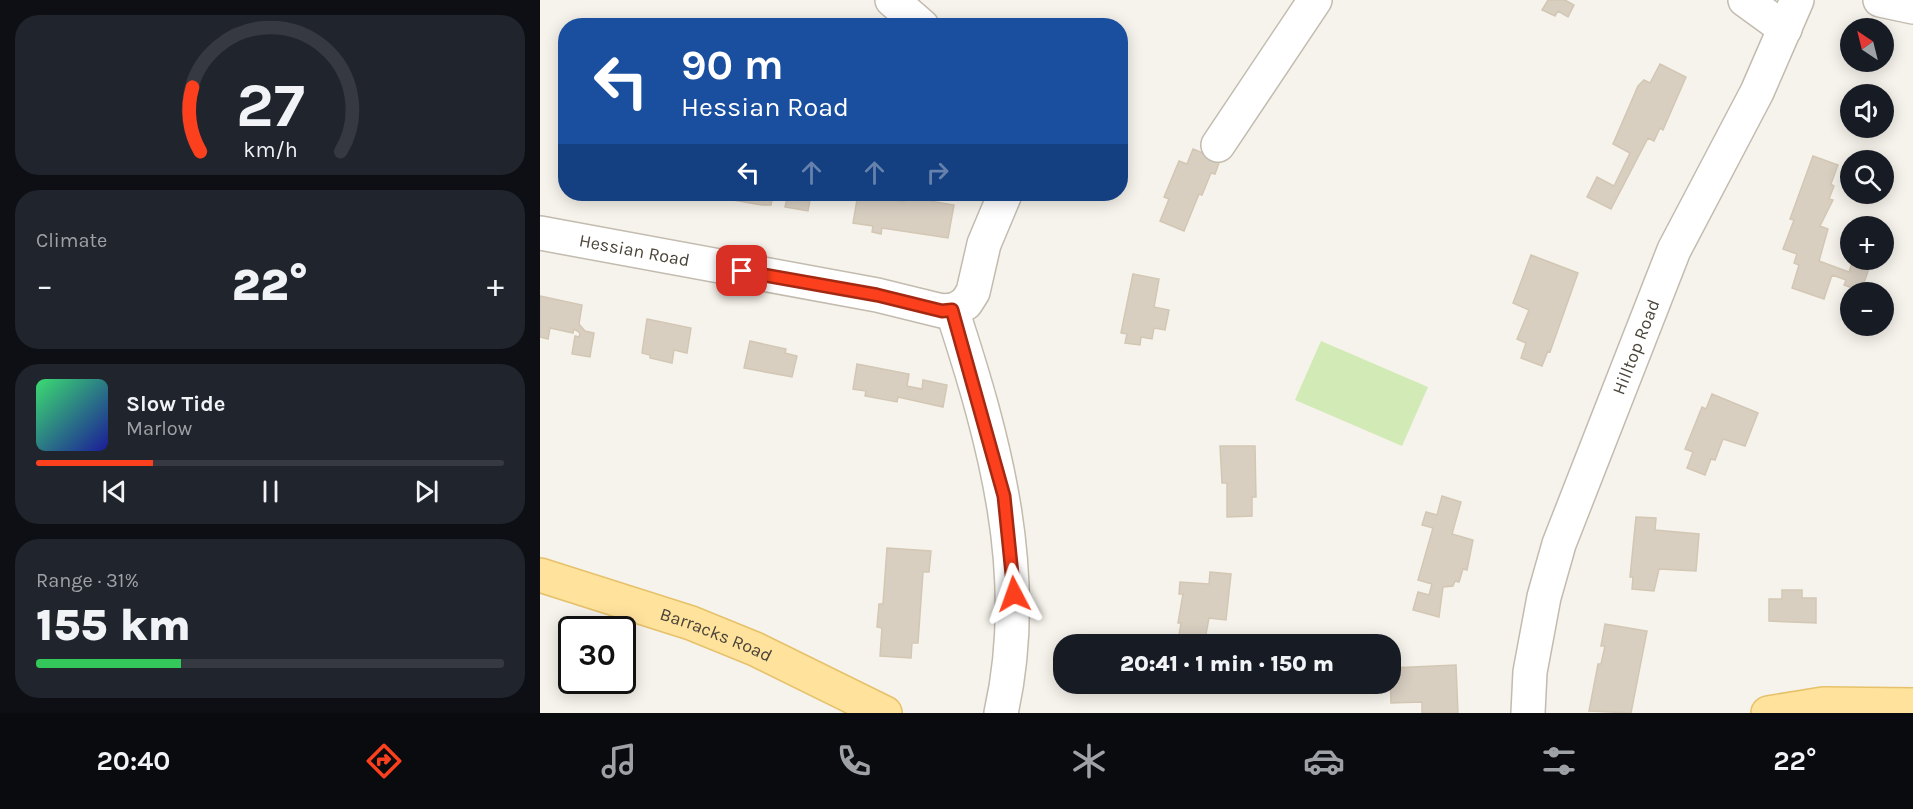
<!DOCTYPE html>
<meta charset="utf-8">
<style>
body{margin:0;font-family:Karla,sans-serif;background:#20242c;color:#f1f3f6;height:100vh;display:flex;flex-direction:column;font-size:22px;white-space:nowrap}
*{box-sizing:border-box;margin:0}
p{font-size:20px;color:#9ea1a6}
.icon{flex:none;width:33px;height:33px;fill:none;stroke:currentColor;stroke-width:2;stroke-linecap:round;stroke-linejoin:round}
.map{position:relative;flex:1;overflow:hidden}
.details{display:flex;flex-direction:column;gap:15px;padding:15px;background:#0d0f14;width:540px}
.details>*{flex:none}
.top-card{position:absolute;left:18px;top:18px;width:570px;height:183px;border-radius:24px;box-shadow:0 3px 15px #0003;background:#1a4fa0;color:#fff;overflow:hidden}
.needle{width:39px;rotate:325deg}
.tools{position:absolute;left:1300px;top:18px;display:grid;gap:12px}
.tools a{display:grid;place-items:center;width:54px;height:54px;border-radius:50%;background:#171b24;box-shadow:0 3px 15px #0003;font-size:30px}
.speed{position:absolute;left:18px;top:616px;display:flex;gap:12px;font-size:30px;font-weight:700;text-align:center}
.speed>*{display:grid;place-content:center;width:78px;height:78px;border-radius:50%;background:#171b24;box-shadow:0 3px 15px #0003;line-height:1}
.speed .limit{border:3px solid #111;border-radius:9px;background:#fff;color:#111}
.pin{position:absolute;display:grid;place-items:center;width:51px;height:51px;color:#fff;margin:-26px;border-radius:12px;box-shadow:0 3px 9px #0006}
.me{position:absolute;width:66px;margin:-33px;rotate:356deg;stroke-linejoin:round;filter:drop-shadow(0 0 4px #0008)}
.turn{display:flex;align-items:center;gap:21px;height:126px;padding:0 24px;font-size:27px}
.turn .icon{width:78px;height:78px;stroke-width:2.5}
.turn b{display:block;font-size:42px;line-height:51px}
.lanes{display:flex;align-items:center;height:57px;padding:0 24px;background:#0003;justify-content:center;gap:30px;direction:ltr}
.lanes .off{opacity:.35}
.big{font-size:45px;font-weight:800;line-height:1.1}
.details .tile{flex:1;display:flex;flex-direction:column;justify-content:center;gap:9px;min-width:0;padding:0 21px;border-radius:24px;background:#20242c}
.details .dial{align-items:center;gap:0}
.dial svg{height:156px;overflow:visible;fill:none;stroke:#363941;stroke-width:7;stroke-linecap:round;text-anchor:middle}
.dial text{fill:#f1f3f6;stroke:none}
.song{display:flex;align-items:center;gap:18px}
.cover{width:72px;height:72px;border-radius:9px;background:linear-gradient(135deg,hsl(140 70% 55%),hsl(240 70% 35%))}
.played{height:6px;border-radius:3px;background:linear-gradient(90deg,#fc3f1d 25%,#363941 25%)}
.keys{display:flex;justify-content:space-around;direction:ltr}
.heat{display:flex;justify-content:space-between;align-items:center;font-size:33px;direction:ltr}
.charge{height:9px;border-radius:4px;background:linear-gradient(90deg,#34c759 31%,#363941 0)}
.trip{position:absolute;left:513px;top:634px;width:348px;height:60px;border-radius:24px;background:#171b24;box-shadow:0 3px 15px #0003;font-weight:800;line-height:60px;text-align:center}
.dock{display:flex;height:96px;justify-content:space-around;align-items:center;background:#090b0e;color:#9ea1a6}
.dock .icon{width:42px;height:42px}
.dock .on{color:#fc3f1d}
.dock b{font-size:27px;color:#f1f3f6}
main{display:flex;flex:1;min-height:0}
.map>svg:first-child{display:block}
.green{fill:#d2eab5}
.building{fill:#d8cfc1;stroke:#d3c7b4;stroke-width:1.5}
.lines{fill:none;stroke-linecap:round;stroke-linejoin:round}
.minor-casing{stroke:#c2bbae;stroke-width:36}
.major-casing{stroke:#e6c16a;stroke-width:36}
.minor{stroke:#fff;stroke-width:33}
.major{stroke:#ffe39c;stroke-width:33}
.route-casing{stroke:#a42913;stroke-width:15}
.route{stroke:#fc3f1d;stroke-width:10}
.labels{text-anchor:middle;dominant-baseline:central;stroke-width:6;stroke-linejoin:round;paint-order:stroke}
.street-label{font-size:18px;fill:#4b4439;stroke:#fff}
</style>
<main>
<section class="details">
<div class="tile dial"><svg viewBox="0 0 100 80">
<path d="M14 69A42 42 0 1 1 86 69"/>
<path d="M14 69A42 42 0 0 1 10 36" stroke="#fc3f1d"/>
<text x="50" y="56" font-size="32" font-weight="700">27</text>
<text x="50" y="72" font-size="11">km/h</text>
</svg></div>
<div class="tile"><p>Climate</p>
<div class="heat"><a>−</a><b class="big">22°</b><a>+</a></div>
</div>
<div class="tile">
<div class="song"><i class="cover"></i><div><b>Slow Tide</b><p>Marlow</p></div></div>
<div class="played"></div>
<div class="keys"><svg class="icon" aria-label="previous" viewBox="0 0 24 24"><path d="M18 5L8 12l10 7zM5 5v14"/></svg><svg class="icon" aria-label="pause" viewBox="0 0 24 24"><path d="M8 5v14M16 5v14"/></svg><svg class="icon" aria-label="next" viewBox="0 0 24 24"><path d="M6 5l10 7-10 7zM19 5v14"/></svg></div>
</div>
<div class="tile"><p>Range · 31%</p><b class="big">155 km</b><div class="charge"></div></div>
</section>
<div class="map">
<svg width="1373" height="713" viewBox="0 0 1373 713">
<rect width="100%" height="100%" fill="#f6f3ec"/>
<!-- green -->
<path class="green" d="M781 341 888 387 862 446 755 400Z"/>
<!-- building -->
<path class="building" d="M1008 0H1025L1034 5 1028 17 1018 11 1015 16 1002 10Z
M1120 64 1146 77 1123 130 1120 128 1114 141 1108 138 1071 209 1047 197 1057 177 1074 186 1090 153 1073 144 1098 86 1104 80 1110 83Z
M653 149 680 160 675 174 671 173 662 195 659 194 644 231 620 221 629 199 624 197 639 161 647 164Z
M1273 156 1298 165 1291 184 1294 186 1289 199 1293 200 1280 226 1288 229 1279 261 1309 272 1313 260H1338H1332L1321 291 1304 285 1306 280 1292 275 1284 299 1252 288 1259 265 1254 263 1257 254 1243 249 1254 220 1250 219Z
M158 194H233L231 205H222Z
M248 194H271L268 211 245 207Z
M318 194 364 202 365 194H392L390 201 414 205 408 238 342 228 341 234 332 232 333 226 313 223Z
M991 255 1038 273 1010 352 1008 351 1002 366 981 358 986 343 977 339 989 310 973 303Z
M593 274 619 279 614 307 629 310 625 330 614 328 612 339 601 337 600 345 585 343 587 334 581 333Z
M0 296 42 305 39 324 45 331 54 333 50 357 32 354 35 336 39 337 40 333 34 329 33 333 10 328 8 339 0 337Z
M107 319 151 328 147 353 134 350 132 363 110 358V355L102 353Z
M210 341 246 349 245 353 257 356 252 377 204 368Z
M317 364 369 374 367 386 382 389 383 380 407 385 403 407 358 397 357 402 325 396 326 391 313 389Z
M1172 394 1218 413 1205 446 1183 439 1175 460 1171 459 1165 475 1147 468 1153 452 1145 449 1162 407 1166 409Z
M680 446H715L716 497H712V516L687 517V483H682Z
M902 496 921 502 912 534 933 540 927 570 923 569 919 582 915 581 913 586 903 587 899 617 873 610 878 592 889 595 892 584 878 580 893 528 882 525 886 512 897 515Z
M1096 517 1116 518 1115 530 1159 534 1156 571 1119 569 1114 591 1092 589 1093 577H1090Z
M347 548 391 551 389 572H383L378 643H372L371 658 340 656 342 628 337 627 339 604H343Z
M670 572 691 574 686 620 669 618 664 645H642L643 635H639L641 623H638L643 594H639L640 582 669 584Z
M1242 590H1262V598H1276V623L1229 621V599H1242Z
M1065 624 1107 631 1091 713 1049 711 1058 664H1061L1065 646H1061Z
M916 665 918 713H882V702L851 703 850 668Z"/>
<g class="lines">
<!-- minor casing -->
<g class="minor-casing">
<g id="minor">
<path d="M352 0 382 26"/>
<path d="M1205 0 1245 29"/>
<path d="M1340 0 1373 7"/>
<path d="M678 145 775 0"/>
<path id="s1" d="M0 233 337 295 402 311 415 310 426 303 433 292 444 244 465 194"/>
<path d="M412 310C455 441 492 575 461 713"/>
<path id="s2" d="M988 713 990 672 1004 597 1019 544 1134 250 1217 92 1257 0"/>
</g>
</g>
<!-- major casing -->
<g class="major-casing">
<g id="major">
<path id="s3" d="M0 575 151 623 215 649 345 713"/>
<path d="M1228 713 1283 704 1373 705"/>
</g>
</g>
<!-- minor -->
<use href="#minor" class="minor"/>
<!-- major -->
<use href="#major" class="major"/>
</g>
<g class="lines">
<!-- route casing -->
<g class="route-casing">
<path id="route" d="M202 271 337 295 402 311 412 310 464 496 474 594"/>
</g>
<!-- route -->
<use href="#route" class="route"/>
</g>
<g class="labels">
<!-- street labels -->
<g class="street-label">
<text stroke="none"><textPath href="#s1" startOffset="96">Hessian Road</textPath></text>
<text stroke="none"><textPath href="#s2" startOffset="384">Hilltop Road</textPath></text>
<text stroke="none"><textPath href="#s3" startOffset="186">Barracks Road</textPath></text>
</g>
</g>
</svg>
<div class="tools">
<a><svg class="needle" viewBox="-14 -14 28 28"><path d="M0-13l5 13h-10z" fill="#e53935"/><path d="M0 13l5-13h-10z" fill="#9ea1a6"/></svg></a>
<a><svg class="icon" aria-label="sound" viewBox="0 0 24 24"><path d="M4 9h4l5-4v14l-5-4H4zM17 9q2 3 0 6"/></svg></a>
<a><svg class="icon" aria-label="search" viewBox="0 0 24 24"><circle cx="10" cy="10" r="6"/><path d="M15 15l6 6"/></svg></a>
<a>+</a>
<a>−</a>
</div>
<div class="speed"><div class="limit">30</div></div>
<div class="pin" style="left:202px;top:271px;background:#d93025"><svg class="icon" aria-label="arrive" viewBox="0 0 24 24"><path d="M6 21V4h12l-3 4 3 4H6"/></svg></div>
<svg class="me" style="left:474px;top:594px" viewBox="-20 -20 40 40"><path d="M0-17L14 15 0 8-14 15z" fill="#fc3f1d" stroke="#fff" stroke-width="4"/></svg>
<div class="trip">20:41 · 1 min · 150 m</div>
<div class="top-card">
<div class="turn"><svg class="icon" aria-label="left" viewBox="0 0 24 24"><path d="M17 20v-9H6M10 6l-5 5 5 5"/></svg><div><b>90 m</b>Hessian Road</div></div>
<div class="lanes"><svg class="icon" aria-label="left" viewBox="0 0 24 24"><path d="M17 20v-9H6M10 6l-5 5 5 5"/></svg><svg class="icon off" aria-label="ahead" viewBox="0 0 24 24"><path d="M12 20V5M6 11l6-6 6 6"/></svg><svg class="icon off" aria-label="ahead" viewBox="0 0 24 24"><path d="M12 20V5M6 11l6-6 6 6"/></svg><svg class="icon off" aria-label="right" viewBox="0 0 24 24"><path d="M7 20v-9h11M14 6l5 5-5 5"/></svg></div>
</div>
</div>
</main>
<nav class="dock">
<b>20:40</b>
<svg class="icon on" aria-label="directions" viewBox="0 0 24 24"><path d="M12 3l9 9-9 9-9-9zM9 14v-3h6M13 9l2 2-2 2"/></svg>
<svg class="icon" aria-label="music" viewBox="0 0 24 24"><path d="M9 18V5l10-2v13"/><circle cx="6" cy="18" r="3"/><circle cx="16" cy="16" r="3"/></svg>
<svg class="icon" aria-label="phone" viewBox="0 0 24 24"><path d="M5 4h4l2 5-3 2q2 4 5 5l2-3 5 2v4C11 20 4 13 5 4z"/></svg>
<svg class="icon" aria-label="climate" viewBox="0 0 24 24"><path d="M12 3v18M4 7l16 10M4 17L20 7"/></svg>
<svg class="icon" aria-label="car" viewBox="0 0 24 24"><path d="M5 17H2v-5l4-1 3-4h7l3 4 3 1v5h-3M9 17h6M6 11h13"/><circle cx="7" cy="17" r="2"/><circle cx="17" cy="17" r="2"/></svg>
<svg class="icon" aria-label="filters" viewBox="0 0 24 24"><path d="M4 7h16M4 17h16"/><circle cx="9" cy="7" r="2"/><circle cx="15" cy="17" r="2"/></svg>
<b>22°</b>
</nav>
